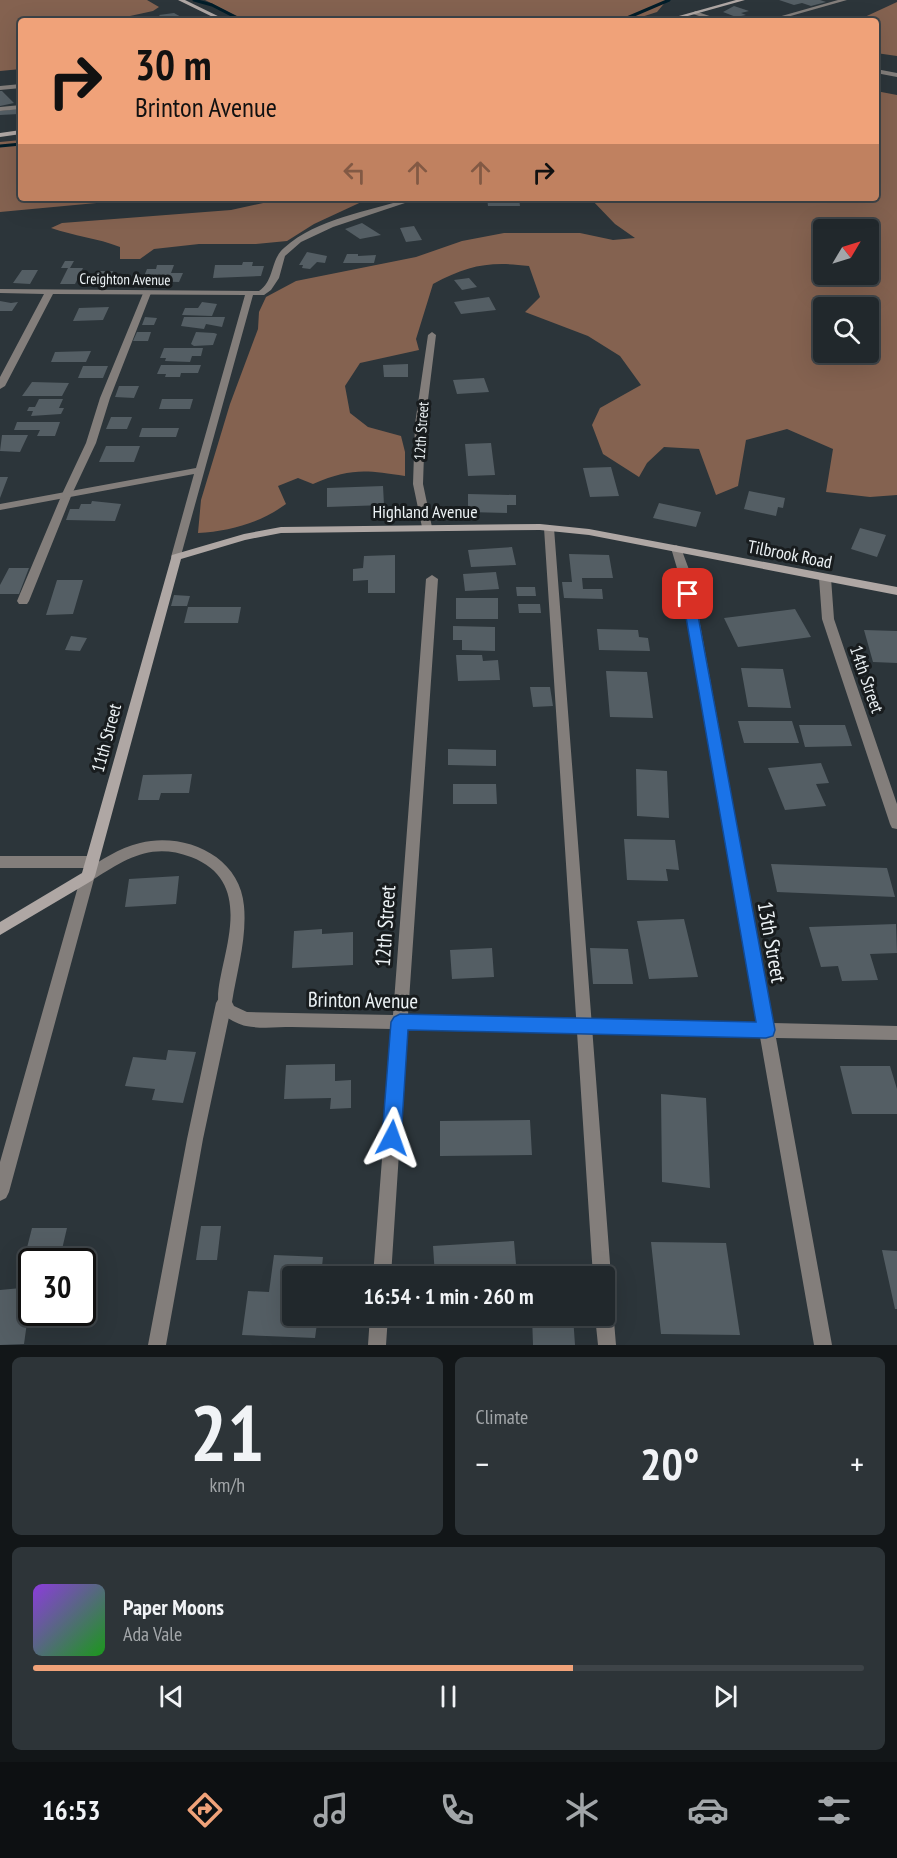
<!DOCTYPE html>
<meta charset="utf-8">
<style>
body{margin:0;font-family:"PT Sans Narrow",sans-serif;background:#2d3438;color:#f1f3f6;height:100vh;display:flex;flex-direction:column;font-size:22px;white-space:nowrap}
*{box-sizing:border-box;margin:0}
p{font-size:20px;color:#a2a6a9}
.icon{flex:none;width:33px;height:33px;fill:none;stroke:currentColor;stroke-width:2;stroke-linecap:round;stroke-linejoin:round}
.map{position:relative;height:1345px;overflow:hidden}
.panel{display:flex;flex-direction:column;gap:12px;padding:12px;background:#121618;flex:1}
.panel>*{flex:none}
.guide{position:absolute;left:18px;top:18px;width:861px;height:183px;border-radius:6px;box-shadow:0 6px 24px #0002,0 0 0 2px #3e4448;background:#f0a279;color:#111;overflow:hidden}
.needle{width:39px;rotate:52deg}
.tools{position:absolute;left:813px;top:219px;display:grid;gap:12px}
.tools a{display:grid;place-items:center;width:66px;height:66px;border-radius:6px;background:#21282c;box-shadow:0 6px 24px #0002,0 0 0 2px #3e4448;font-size:30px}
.speed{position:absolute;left:18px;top:1248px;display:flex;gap:12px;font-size:30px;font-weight:700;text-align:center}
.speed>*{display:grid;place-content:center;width:78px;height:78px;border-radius:50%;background:#21282c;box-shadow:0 6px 24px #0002,0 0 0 2px #3e4448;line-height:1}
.speed .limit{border:3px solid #111;border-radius:9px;background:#fff;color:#111}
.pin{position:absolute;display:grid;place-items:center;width:51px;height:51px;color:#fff;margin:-26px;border-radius:12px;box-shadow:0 3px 9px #0006}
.me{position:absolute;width:66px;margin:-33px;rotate:4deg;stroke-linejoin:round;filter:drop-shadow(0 0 4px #0008)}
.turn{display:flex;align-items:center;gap:21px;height:126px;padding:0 18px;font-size:27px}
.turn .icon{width:78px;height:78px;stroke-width:2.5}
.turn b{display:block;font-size:42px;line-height:51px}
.lanes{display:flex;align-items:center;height:57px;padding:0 18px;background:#0003;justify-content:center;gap:30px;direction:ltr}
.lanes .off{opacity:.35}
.big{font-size:45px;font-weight:600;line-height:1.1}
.panel .tile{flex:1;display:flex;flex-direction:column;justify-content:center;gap:9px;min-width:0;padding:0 21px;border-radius:9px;background:#2d3438}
.panel .dial{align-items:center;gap:0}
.dial b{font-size:78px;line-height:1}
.song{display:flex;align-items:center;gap:18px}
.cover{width:72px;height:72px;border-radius:9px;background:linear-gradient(135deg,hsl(270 70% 55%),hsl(120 70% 35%))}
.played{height:6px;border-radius:3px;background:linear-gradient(90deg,#f0a279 65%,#3e4448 65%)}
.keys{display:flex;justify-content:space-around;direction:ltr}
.heat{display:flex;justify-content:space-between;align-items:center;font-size:33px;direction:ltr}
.panel .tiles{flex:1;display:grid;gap:12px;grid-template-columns:1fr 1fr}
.tile:last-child{grid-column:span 2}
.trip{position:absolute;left:282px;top:1266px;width:333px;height:60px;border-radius:6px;background:#21282c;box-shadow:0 6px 24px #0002,0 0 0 2px #3e4448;font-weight:600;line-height:60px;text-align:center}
.tab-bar{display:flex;height:96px;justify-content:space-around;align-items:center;background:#0d1012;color:#a2a6a9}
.tab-bar .icon{width:42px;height:42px}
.tab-bar .selected{color:#f0a279}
.tab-bar b{font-size:27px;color:#f1f3f6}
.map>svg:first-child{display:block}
.forest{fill:#846250;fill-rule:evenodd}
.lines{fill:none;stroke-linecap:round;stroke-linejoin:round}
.stream{stroke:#011d29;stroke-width:3}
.building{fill:#545e64}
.lane{fill:#837e7b;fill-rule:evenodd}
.street{fill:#837e7b;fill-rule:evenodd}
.secondary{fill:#afa7a4;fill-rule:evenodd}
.route{fill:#1a73e8;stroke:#114b97;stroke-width:1.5}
.labels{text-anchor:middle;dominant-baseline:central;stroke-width:6;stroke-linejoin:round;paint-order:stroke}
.far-street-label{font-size:15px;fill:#ecf2f5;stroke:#181c1e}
.street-label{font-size:18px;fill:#ecf2f5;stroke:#181c1e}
.near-street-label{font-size:21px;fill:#ecf2f5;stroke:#181c1e}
</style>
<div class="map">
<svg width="897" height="1345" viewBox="0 0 897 1345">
<rect width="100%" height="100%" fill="#2c353a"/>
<!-- forest -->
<path class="forest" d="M0 0H147L159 7 153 11 130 16 133 21H21V69L0 71Z
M205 0H667L657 12 629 21H247Z
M897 2V56L876 53V21H856Z
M876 91 897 95V495L870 497 826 492 833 449 787 429 746 440 738 486 716 495 699 449 664 447 647 463 639 477 603 454 592 425 600 408 641 385 620 356 588 336 525 312 540 297 529 266C490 261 468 265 433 284L416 339 419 350 360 363 345 386 350 413 368 427 401 436 405 452V476C365 470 351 468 313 484L298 478 278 486 286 504C260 523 230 531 198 533L201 500 230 404 258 329 259 312 266 297 296 281 416 257 462 241 504 233H580L613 240 635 238 615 224 590 198H876ZM824 230H868V274H824ZM824 308H868V352H824Z
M21 140V198H150L0 212V142Z
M286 198H370L314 224 287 241 256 244H199L154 249 140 259H120V247C97 238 74 236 51 228L62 223 231 210Z"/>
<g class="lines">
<!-- stream -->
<path class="stream" d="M194 0 212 5 243 21
M620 21 669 0
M0 146 21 144"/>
</g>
<!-- building -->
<path class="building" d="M779 0H820L826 2 811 6 802 3 794 5Z
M734 6 749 11 741 13 746 15 736 17 723 12Z
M174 13 183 18 164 21 159 15Z
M0 91H2L14 103 0 106Z
M18 109 19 114 0 115V111Z
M487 198H519L520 206H488Z
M362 223 381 235 360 239 345 229Z
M414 226 422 240 406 242 400 228Z
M307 252 327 256 325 263 317 262 310 269 302 268 303 265H299Z
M347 254H358V256L376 255 374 263H343Z
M65 261H74L70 268H83L75 284H60L68 268H61Z
M243 262H253L252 266H264L261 276 213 278 215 265H242Z
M157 265H174L171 273H183L179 282 142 281 147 269H156Z
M22 270H38L30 284 13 283Z
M113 271 107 283H93L99 271Z
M469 278 477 287 462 290 454 280Z
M489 297 496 310 461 314 454 302Z
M0 301 11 303 18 302 12 311H0Z
M202 302 217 304 212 316 182 315 185 308H198Z
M109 307 103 320 73 321 79 308Z
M145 317 157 318 154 325H142Z
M184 317H225L222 327 206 324 204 329 181 326Z
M137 332H151L148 341H133Z
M196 332 214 333 217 334 213 345 194 346 191 344Z
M164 348H203L201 356H192L190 362 165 361 166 358H160Z
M91 351 86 362H51L55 352Z
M408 364V377H384L383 365Z
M161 365H201L198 373H181L180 377H165L166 374H157Z
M83 366H108L103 378H78Z
M484 378 489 392 457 394 453 380Z
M32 382 69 383 62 396H22Z
M119 386H139L134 398 115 397Z
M39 399H63L59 408H64L61 414 31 416 33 411H27L29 407H35Z
M162 399H193L190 409H159Z
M111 417H132L127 429H106Z
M17 422H60L55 436H37L40 430H14Z
M142 428H179L176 437H139Z
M2 435H28L20 452 0 451Z
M491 443 495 475 468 476 465 444Z
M106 446H140L134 462H99Z
M611 467 619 496 590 497 583 468Z
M0 477H8L0 498Z
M383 486 384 505 327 507V488Z
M749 491 785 498 783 508 778 507 776 516 744 509Z
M468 494 516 495V505H507V513L468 512Z
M92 501 121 504 115 521 66 520 70 509H79L81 504H91Z
M659 503 701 512 696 527 653 518Z
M860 528 886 535 877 557 851 549Z
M512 547 516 565 471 567 468 550Z
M569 554 609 555 613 578H582L583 589H602L603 599 564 598 562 582H572Z
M395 555V593H368V580L353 581V569L363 568 364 556Z
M9 568H29L19 594H0V585Z
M496 572 499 589 465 591 463 574Z
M57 580H83L73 614 46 615Z
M516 587H535L536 596H517Z
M174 595 190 596 187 606H171Z
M456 598H498V619H456Z
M518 604H540L541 613H519Z
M188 607H241L238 623H184Z
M795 609 811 637 738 647 724 618Z
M453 626 495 627V651L462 650V640H453Z
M597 629 638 630 639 637 648 638 650 651 599 650Z
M864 630 897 631V663L873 662Z
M71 636 87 638 80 651 65 650Z
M456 655H482L483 661 498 660 500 680 458 681Z
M741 668 783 669 791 708 748 707Z
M606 671 647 672 653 718 610 717Z
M530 687H550L553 706 533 707Z
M738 721H792L799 743H744Z
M799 725H845L852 746 805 747Z
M448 749 496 750V766L448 765Z
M821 763 829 783 816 784 826 806 785 810 768 768Z
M636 769 667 771 669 818 637 816Z
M192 774 189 793H161L159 800H138L143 775Z
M453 784H496L497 804H453Z
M624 839 675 840 679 870 666 869 668 881 627 880Z
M771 864 887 868 895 897 777 892Z
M179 876 176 904 125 907 129 879Z
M684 919 698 977 649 979 637 921Z
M896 924 897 953 870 954 878 980 842 981 838 966 821 967 809 927Z
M322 929V934L353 932V965L292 968 294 931Z
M492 948 494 977 452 979 450 950Z
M590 948 628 949 633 984H593Z
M168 1050 196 1052 183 1103 152 1100 155 1089 125 1086 133 1057 166 1060Z
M335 1064V1081L351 1080V1108L330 1109 331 1098 284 1099 286 1065Z
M840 1066H890L897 1089V1114H852Z
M661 1094 706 1098 710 1188 662 1182Z
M530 1120 532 1155 440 1156V1121Z
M201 1226H221L217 1260H196Z
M32 1228H67L59 1262H32V1284L18 1283Z
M514 1241 517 1276H435L433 1246Z
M651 1242 726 1243 740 1335 661 1334Z
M882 1250 897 1251V1309H895Z
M274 1255 323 1257 321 1276H292V1316H318L315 1338 242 1335 248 1291 269 1292Z
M32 1287 24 1344 0 1345V1290Z
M532 1316H573L575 1345H533Z"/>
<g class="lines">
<!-- lane -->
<path class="lane" d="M838 0H847L773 21H764Z
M21 105V109L0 111V107Z
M144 291 151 293 110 398 96 443 72 494 29 601 27 604H19L17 601 62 494 86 443 100 398Z
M549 525 554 528 611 1276 608 1282 604 1284V1276H593L544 528Z
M825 574 831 578 834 619 897 804V829L892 828 890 824 822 619 819 578Z
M0 856H92L97 858 99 862 97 866 92 868H0Z
M224 996 229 998 232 1003 203 1139 166 1345H148L187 1139 216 1003 219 998Z
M604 1300 610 1303 613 1309 616 1345H598L595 1316H604Z"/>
<!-- street -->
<path class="street" d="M695 11 721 20 722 21H714L693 14Z
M876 69 897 73V77L876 73Z
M21 84V88L0 90V86Z
M409 198H420L333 227 301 242 285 256 279 278 271 290 264 295H253L180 559H172L171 557 194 474 0 510V504L196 468 245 295 53 294 5 386 0 389V377L44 294 0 293V289L259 291C275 280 270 260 284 248 317 218 368 212 409 198Z
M432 332 436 335 425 424 423 484 432 527 427 530 422 527 413 484 415 424 428 335Z
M676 545 681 548 691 575 773 1023 897 1026V1040L776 1038 832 1345H814L760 1037 407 1030 391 1276H373L392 1029C359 1028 325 1028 292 1027 277 1027 261 1029 246 1026 240 1025 231 1020 226 1017 194 996 275 889 191 857 151 842 126 859 94 879L9 1192 6 1198 0 1201V1162L81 876 83 872C102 860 118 848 140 843 185 832 240 856 244 906 247 938 237 971 232 1002L234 1006 247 1012 393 1015 426 579 432 575 438 579 408 1015 758 1023 679 575 671 548Z
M370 1316H388L386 1345H368Z"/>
<!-- secondary -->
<path class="secondary" d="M178 0H185L228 21H221Z
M736 0H745L670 21H661Z
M21 130V134L0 137V133Z
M540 524 589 529 897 587V595L589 535 540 530 281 533 245 540 181 559 95 876 93 880 0 935V922L82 873 172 555 244 534 281 527Z"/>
</g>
<!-- route -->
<path class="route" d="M688 590 694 594 775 1030 773 1036 766 1038 408 1030 401 1138 398 1144 392 1147 385 1144 382 1138 391 1022 394 1017 400 1014 756 1022 682 594Z"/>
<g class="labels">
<!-- far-street labels -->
<g class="far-street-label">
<text transform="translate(125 279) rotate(1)">Creighton Avenue</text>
<text transform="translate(421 431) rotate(-86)">12th Street</text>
</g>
<!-- street labels -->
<g class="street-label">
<text x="425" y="511">Highland Avenue</text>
<text transform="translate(790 554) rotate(11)">Tilbrook Road</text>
<text transform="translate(867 679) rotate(71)">14th Street</text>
<text transform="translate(106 738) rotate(-75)">11th Street</text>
</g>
<!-- near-street labels -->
<g class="near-street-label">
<text transform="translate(385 926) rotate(-86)">12th Street</text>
<text transform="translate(772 942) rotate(80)">13th Street</text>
<text transform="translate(363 1000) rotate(1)">Brinton Avenue</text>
</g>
</g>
</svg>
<div class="tools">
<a><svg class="needle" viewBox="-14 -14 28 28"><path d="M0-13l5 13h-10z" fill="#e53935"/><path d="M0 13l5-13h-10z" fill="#a2a6a9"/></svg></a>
<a><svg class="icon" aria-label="search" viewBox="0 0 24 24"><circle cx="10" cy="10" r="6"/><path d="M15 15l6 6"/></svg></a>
</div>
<div class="speed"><div class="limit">30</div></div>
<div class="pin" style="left:688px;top:594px;background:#d93025"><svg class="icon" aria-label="arrive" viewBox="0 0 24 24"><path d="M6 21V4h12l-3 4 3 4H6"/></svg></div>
<svg class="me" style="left:392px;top:1138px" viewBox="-20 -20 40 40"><path d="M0-17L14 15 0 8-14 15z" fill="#1a73e8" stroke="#fff" stroke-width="4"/></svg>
<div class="trip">16:54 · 1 min · 260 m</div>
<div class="guide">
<div class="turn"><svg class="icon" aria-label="right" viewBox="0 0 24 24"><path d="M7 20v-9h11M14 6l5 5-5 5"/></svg><div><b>30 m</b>Brinton Avenue</div></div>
<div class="lanes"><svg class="icon off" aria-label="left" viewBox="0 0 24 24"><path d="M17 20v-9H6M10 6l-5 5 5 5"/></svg><svg class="icon off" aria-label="ahead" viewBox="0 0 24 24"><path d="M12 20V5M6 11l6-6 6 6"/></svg><svg class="icon off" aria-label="ahead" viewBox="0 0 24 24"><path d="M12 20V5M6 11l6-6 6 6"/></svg><svg class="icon" aria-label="right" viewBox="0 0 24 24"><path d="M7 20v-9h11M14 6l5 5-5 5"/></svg></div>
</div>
</div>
<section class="panel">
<div class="tiles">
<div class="tile dial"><b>21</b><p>km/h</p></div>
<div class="tile"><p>Climate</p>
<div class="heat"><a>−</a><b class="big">20°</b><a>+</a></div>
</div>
<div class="tile">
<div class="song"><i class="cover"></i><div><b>Paper Moons</b><p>Ada Vale</p></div></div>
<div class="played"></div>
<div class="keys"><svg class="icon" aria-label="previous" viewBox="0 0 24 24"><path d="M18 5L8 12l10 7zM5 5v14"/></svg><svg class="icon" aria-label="pause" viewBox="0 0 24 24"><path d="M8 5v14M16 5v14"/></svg><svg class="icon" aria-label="next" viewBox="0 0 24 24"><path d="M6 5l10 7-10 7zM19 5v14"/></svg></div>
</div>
</div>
</section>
<nav class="tab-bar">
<b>16:53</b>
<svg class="icon selected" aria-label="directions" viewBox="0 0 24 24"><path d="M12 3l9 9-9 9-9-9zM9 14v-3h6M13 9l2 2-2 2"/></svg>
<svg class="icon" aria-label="music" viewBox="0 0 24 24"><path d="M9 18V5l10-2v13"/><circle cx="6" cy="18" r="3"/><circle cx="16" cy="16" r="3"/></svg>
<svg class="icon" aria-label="phone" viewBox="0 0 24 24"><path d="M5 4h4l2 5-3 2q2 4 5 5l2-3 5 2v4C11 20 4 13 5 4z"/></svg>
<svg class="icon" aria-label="climate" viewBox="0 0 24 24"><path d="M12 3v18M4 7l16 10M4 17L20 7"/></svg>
<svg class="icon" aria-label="car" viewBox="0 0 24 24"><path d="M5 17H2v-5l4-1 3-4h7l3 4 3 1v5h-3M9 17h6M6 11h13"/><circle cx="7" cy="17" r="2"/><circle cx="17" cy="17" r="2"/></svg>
<svg class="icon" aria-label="filters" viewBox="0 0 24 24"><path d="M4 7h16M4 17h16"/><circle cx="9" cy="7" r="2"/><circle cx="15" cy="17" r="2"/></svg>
</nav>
